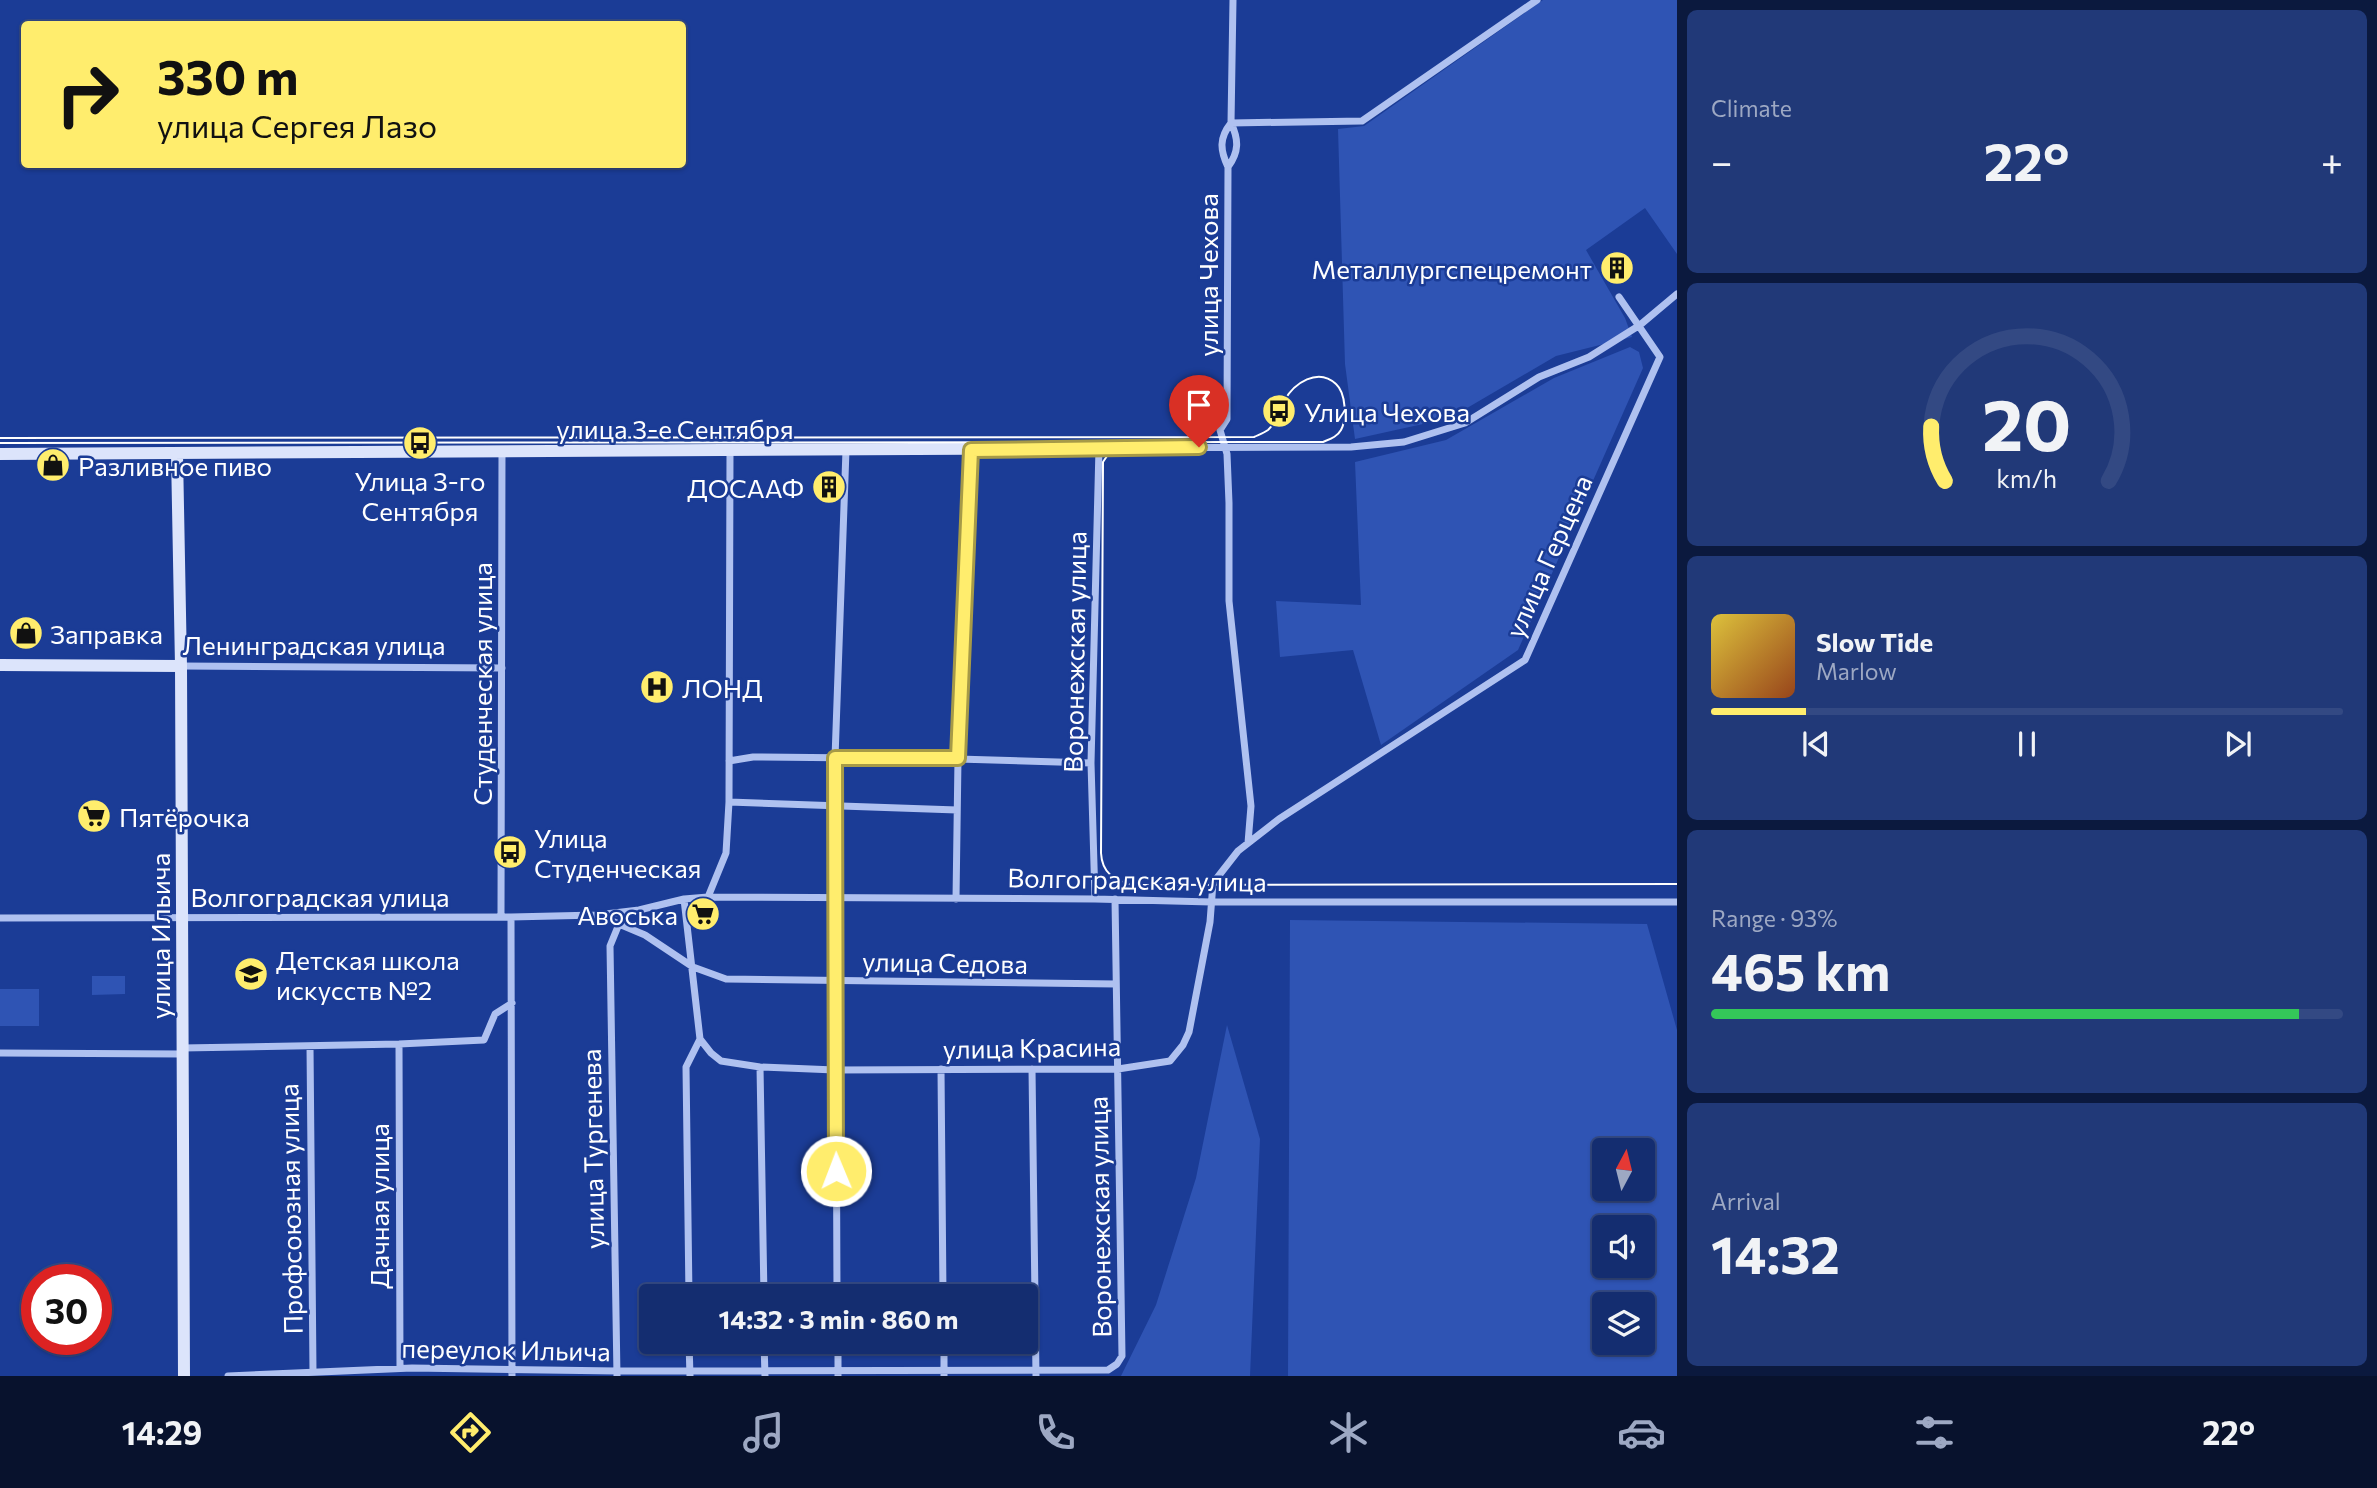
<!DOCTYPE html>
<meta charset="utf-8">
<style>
body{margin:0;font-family:Commissioner,sans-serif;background:#213978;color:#f1f3f6;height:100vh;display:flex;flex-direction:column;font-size:26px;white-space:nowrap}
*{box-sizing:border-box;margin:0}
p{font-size:23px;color:#9da8c3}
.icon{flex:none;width:38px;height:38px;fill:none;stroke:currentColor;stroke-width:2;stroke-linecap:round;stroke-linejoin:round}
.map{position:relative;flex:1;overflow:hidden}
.drawer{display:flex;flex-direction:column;gap:10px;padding:10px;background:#0b193e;width:700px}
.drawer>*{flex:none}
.hud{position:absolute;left:21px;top:21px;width:665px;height:147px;border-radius:7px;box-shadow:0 2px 5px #0004,0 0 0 2px #334983;background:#ffed6d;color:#111;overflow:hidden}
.needle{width:46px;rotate:7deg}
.buttons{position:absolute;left:1592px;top:1138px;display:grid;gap:14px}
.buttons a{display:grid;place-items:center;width:63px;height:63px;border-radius:7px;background:#142d70;box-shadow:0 2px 5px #0004,0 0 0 2px #334983;font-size:35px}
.speed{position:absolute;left:21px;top:1264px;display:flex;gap:14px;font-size:35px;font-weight:700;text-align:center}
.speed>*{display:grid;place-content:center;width:91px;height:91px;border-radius:50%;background:#142d70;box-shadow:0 2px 5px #0004,0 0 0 2px #334983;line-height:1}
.speed .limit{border:10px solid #d22;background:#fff;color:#111}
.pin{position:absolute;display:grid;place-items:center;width:60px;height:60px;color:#fff;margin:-72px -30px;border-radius:50% 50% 50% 0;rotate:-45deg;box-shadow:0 0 7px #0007}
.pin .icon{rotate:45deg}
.me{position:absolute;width:77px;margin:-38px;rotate:359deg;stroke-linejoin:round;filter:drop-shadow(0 0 5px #0008)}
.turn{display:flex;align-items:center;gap:24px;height:147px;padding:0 21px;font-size:32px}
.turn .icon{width:91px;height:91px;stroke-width:2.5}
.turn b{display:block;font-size:49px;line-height:60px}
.big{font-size:52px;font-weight:700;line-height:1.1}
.drawer .card{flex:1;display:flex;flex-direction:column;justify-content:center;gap:10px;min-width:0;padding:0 24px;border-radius:10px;background:#213978}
.drawer .dial{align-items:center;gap:0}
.dial svg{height:182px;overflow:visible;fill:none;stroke:#334983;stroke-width:7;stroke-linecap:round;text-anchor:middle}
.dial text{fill:#f1f3f6;stroke:none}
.song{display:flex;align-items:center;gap:21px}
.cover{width:84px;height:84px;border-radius:10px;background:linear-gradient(135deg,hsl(50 70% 55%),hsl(20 70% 35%))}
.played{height:7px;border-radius:4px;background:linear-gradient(90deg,#ffed6d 15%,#334983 15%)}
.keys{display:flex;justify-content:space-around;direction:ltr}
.heat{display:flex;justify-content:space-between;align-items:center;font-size:38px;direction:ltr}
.charge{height:10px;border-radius:5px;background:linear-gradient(90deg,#34c759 93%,#334983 0)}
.trip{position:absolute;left:639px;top:1284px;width:399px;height:70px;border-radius:7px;background:#142d70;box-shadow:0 2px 5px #0004,0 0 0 2px #334983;font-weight:700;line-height:70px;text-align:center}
.tab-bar{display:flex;height:112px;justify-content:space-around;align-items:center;background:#08122d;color:#9da8c3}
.tab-bar .icon{width:49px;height:49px}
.tab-bar .current{color:#ffed6d}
.tab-bar b{font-size:32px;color:#f1f3f6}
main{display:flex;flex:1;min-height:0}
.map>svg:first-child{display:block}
.green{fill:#2f54b4;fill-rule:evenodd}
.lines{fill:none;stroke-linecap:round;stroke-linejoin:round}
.street{stroke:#afc1f0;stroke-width:7}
.secondary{stroke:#dce4fb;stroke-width:12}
.tram{stroke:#fff;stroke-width:2}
.route-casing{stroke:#a69a47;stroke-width:18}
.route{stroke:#ffed6d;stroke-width:12}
.labels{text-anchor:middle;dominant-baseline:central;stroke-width:5;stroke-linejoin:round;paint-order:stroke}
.poi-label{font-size:26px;fill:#fff;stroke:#1b3c96;text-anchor:start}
.street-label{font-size:26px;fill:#fff;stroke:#1b3c96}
</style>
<main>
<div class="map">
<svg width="1677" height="1376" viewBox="0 0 1677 1376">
<rect width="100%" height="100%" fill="#1b3c96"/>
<!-- green -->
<path class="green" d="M1543 0H1677V254L1645 208 1586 250 1625 318 1632 337 1556 356 1450 418 1355 439 1345 364 1338 129 1364 126Z
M1630 347 1639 352 1643 368 1518 650 1381 745 1353 650 1280 657 1276 601 1361 605 1355 462 1446 440 1554 378Z
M1290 920 1647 924 1677 1030V1376H1288ZM1605 1150H1643V1188H1605ZM1605 1227H1643V1265H1605ZM1605 1304H1643V1342H1605Z
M125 976V994L92 995V976Z
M0 989H39V1026H0Z
M1227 1025 1260 1139 1250 1376H1121L1156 1305 1196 1178Z"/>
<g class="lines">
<!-- street -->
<path class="street" d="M1233 0 1231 123C1239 140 1239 152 1228 167L1227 419 1220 430 1227 454 1229 503V601L1251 806 1248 843
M1228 167C1220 150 1219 138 1231 123L1362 121 1537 0
M181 666 502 668
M729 761 753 757 958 759 1091 763
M729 802 957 810
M708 897 726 853 729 802 730 451
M684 899 700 1039 711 1053 721 1061 760 1067 835 1070 1118 1069 1170 1061 1183 1045 1189 1032 1210 922 1213 883 1238 851 1279 819 1525 660 1660 357 1619 297
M956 899 958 759 971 450
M1095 899 1091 763 1099 448 1351 447 1404 442 1465 423 1539 377 1589 357 1640 325 1677 294
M600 916 645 935 693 967 726 979 1116 984
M501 917 502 451
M511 917 512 1376
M0 918 511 917 597 915 639 910 684 899 708 897 1095 899 1211 902H1677
M399 1044 400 1368
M310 1046 313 1372
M182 1048 399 1044 484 1040 495 1014 512 1003
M0 1053 182 1054
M760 1067 764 1297
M941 1069 943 1297
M1032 1069 1036 1376
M689 1297 686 1067 700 1039
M837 1297 835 758 846 450
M689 1342 690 1376
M764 1342 765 1376
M838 1342V1376
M944 1342V1376
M228 1376 412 1368 617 1371 1108 1370 1117 1364 1122 1356 1115 899
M617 1376 610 946 619 924"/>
<!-- secondary -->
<path class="secondary" d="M0 454 1099 448
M177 454 181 666 184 1376
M0 665 181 666"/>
<!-- tram -->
<path class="tram" d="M0 438 1254 437C1258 435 1264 433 1268 430 1277 422 1278 411 1284 401 1294 383 1318 367 1336 384 1346 393 1347 419 1341 430 1337 437 1330 439 1323 442L0 443
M1122 441 1113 447 1103 462 1101 853C1102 873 1114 880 1132 885L1677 884"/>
</g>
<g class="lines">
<!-- route casing -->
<g class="route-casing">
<path id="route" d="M836 1171 835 758H958L971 450 1199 447"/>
</g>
<!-- route -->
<use href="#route" class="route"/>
</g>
<!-- icons -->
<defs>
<g id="building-disc" transform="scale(1.75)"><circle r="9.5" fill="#ffed6d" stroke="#1b3c96"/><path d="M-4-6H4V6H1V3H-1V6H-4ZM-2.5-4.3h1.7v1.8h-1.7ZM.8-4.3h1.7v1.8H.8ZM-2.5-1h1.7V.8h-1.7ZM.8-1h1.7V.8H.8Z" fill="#111"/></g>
<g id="bus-disc" transform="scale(1.75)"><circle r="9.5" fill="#ffed6d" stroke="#1b3c96"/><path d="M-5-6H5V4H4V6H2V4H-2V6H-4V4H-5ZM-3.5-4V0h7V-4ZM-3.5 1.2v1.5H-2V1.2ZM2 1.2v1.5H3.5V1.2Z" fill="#111"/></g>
<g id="shop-disc" transform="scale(1.75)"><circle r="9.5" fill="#ffed6d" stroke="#1b3c96"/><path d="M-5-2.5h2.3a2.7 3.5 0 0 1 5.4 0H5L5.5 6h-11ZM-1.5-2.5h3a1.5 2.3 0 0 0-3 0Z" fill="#111"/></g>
<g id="hospital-disc" transform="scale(1.75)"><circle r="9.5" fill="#ffed6d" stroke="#1b3c96"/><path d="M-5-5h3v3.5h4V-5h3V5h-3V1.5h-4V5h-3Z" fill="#111"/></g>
<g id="supermarket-disc" transform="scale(1.75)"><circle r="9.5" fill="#ffed6d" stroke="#1b3c96"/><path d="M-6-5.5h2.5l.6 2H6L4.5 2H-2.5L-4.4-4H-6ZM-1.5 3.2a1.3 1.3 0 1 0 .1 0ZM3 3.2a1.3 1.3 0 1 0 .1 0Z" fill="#111"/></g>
<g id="school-disc" transform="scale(1.75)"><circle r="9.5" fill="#ffed6d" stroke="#1b3c96"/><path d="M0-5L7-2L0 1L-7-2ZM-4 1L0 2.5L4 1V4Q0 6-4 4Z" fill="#111"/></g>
</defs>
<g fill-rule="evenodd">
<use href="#building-disc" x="1617" y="268"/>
<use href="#bus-disc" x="1279" y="411"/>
<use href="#bus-disc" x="420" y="443"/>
<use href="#shop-disc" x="53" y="465"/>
<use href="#building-disc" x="829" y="487"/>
<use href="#shop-disc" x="26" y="633"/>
<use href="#hospital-disc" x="657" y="687"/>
<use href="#supermarket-disc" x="94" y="816"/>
<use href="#bus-disc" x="510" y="852"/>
<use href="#supermarket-disc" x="703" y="914"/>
<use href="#school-disc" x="251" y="974"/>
</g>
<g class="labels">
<!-- poi labels -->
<g class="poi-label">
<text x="1592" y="268" text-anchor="end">Металлургспецремонт</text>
<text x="1304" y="411">Улица Чехова</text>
<text x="78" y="465">Разливное пиво</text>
<text x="420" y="480" text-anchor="middle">Улица 3-го<tspan x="420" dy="30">Сентября</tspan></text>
<text x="804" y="487" text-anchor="end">ДОСААФ</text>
<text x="50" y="633">Заправка</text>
<text x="682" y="687">ЛОНД</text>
<text x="119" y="816">Пятёрочка</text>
<text x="534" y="837">Улица<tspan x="534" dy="30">Студенческая</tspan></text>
<text x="678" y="914" text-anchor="end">Авоська</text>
<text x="276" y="959">Детская школа<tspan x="276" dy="30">искусств №2</tspan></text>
</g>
<!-- street labels -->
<g class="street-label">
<text transform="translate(1207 275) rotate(-90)">улица Чехова</text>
<text x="675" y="428">улица 3-е Сентября</text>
<text transform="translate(1548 556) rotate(-66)">улица Герцена</text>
<text x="314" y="644">Ленинградская улица</text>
<text transform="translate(1074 652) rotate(-89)">Воронежская улица</text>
<text transform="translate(481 684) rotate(-90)">Студенческая улица</text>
<text transform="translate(1137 879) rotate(1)">Волгоградская улица</text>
<text x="320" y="896">Волгоградская улица</text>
<text transform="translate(159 936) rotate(-90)">улица Ильича</text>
<text transform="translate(945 962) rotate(1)">улица Седова</text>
<text transform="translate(1032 1047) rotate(-1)">улица Красина</text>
<text transform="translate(592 1149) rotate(-91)">улица Тургенева</text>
<text transform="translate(378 1206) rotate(-90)">Дачная улица</text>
<text transform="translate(290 1209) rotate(-91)">Профсоюзная улица</text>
<text transform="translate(1099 1217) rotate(-91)">Воронежская улица</text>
<text transform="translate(506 1349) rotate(1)">переулок Ильича</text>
</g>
</g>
</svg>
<div class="buttons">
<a><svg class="needle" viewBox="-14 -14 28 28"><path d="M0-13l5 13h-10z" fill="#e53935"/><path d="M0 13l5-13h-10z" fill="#9da8c3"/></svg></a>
<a><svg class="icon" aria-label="sound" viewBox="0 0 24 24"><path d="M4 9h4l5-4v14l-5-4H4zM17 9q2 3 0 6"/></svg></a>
<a><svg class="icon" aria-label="layers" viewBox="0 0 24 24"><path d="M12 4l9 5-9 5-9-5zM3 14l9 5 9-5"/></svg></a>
</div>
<div class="speed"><div class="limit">30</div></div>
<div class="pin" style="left:1199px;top:447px;background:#d93025"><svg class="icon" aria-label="arrive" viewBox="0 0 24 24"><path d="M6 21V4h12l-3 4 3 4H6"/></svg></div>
<svg class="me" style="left:836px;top:1171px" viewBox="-20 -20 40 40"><circle r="17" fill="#ffed6d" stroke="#fff" stroke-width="3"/><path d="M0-11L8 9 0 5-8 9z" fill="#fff"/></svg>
<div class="trip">14:32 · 3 min · 860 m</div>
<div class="hud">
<div class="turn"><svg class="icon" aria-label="right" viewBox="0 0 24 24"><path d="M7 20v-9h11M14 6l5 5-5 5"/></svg><div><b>330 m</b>улица Сергея Лазо</div></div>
</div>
</div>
<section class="drawer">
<div class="card"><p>Climate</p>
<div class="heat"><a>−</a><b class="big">22°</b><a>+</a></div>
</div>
<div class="card dial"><svg viewBox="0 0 100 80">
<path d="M14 69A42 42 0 1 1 86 69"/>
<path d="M14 69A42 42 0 0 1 8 45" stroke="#ffed6d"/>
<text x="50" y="56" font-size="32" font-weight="700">20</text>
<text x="50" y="72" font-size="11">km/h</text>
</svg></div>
<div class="card">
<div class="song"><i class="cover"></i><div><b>Slow Tide</b><p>Marlow</p></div></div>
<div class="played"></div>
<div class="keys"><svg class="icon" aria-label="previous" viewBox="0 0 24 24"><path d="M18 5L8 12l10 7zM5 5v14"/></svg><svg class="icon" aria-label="pause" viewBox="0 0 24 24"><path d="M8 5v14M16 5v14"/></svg><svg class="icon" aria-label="next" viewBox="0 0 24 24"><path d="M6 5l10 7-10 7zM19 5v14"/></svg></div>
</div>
<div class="card"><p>Range · 93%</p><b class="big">465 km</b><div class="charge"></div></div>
<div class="card"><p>Arrival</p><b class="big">14:32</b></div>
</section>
</main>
<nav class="tab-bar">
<b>14:29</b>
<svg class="icon current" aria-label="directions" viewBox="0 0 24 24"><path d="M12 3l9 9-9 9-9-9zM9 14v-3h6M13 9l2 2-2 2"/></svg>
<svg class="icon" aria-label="music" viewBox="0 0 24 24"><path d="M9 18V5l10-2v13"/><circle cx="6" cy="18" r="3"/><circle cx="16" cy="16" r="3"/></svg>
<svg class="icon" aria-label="phone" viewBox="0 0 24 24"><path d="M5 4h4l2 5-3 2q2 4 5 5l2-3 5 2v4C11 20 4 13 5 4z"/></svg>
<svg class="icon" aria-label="climate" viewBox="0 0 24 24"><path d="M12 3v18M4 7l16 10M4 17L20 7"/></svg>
<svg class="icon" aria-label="car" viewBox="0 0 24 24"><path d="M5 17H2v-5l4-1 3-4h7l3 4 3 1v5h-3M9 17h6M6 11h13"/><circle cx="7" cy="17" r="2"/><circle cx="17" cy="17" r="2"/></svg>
<svg class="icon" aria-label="filters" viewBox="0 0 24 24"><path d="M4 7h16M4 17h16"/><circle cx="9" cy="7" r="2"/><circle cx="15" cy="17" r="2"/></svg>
<b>22°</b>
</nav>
